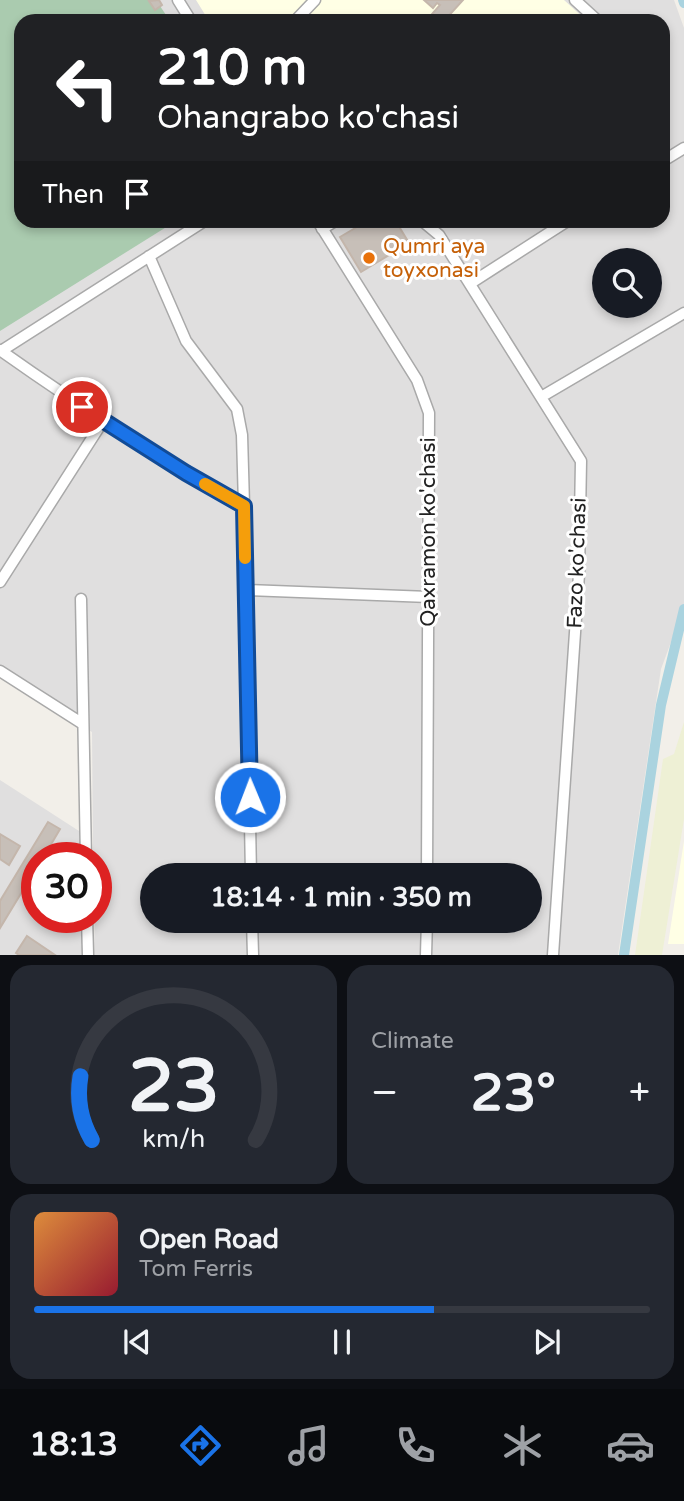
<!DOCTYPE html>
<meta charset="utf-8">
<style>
body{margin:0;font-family:"Varela Round",sans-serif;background:#242831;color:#f1f3f6;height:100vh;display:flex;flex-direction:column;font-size:26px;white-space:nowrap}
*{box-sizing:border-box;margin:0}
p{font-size:23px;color:#9ea1a6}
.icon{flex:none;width:38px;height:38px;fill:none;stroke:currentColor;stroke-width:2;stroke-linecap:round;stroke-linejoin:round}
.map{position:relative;height:955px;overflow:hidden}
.panel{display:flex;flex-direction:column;gap:10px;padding:10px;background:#0d0f14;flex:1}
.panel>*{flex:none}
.banner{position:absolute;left:14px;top:14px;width:656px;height:214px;border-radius:21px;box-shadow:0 4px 10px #0003;background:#202124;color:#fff;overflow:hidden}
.tools{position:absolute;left:592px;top:248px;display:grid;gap:14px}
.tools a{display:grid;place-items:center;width:70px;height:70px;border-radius:50%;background:#171b24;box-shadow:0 4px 10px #0003;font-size:35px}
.speed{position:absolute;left:21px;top:842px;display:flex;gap:14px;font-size:35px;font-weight:700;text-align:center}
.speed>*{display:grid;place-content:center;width:91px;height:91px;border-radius:50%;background:#171b24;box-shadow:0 4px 10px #0003;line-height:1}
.speed .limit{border:10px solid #d22;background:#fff;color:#111}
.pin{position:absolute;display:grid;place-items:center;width:60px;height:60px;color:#fff;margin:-30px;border:4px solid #fff;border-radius:50%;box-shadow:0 2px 7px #0007}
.me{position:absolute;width:77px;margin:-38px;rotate:359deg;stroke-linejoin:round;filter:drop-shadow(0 0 5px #0008)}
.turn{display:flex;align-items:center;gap:24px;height:147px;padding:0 28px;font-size:32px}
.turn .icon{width:91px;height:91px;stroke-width:2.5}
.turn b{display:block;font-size:49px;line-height:60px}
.then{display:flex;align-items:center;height:66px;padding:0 28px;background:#0003;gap:14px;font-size:26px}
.big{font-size:52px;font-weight:800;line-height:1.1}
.panel .widget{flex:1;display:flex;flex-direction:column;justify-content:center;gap:10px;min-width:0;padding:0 24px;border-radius:21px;background:#242831}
.panel .dial{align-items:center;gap:0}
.dial svg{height:182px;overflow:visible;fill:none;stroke:#363941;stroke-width:7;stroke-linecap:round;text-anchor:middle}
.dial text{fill:#f1f3f6;stroke:none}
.song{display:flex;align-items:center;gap:21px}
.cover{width:84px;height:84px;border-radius:10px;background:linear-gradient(135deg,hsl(30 70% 55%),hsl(350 70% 35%))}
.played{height:7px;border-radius:4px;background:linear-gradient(90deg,#1a73e8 65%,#363941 65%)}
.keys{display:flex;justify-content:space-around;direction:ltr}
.heat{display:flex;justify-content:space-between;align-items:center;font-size:38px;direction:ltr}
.panel .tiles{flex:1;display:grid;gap:10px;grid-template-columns:1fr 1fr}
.widget:last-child{grid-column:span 2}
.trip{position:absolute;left:140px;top:863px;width:402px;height:70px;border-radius:35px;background:#171b24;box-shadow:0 4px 10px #0003;font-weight:800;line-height:70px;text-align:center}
.dock{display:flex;height:112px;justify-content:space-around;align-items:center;background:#090b0e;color:#9ea1a6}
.dock .icon{width:49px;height:49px}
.dock .active{color:#1a73e8}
.dock b{font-size:32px;color:#f1f3f6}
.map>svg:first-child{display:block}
.residential{fill:#e0dfdf;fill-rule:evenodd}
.education{fill:#ffffe5}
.farmland{fill:#eef0d5}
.cemetery{fill:#aacbaf}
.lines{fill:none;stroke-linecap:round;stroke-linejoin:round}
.canal{stroke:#aad3df;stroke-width:10}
.building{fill:#c7bfb8;stroke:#c4b6ab;stroke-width:2}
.minor-casing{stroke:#a9a9a9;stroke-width:13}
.minor{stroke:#fff;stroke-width:10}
.route-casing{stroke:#114b97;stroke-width:18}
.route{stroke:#1a73e8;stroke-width:12}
.slow{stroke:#f59e0b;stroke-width:12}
.food-dot{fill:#e8710a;stroke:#fff;stroke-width:2.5}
.labels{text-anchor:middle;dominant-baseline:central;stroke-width:6;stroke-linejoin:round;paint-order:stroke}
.food-label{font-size:21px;fill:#c56008;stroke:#fff;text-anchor:start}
.street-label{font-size:21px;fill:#222;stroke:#fff}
</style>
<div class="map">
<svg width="684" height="955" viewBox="0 0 684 955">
<rect width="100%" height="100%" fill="#f2efe9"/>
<!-- residential -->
<path class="residential" d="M0 0H674L684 28V607L661 669 618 955H94L96 858 93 857 92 732 0 673ZM21 21H663V220H21ZM604 261H649V306H604ZM152 875H530V920H152Z
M0 780 79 831 80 857 37 858V917H81L83 955H0Z"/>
<!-- education -->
<path class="education" d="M196 0H564L587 21H209Z
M684 841V944H668Z"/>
<!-- farmland -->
<path class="farmland" d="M684 722V819L662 955H635L663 759 674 754Z"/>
<!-- cemetery -->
<path class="cemetery" d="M0 0H156L170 21H21V220L176 221 0 331Z"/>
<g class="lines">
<!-- canal -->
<path class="canal" d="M683 0 684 3
M624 955 661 705 684 609"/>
</g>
<!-- building -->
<path class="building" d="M159 0 162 5 155 10 149 1Z
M424 0H463L444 21H426L440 5 437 3 433 8Z
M369 220H395L409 243 361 272 340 237Z
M48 822 60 829 43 858H37V867L0 928V901Z
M0 834 20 846 9 865 0 859Z
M27 936 55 955H19L16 953Z"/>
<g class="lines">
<!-- minor casing -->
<g class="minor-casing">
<path id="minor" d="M178 0 191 21
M575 0 598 21
M295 21 315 0
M663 161 684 148
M317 220 417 380 429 413 427 875
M421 220 439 235 581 461 579 574 553 955
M322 229 337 220
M149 256 186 341 237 409 242 435 244 505
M471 283 569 220
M0 350C79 406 160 458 244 505L251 875
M1 351 206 220
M541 397 684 313
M0 582 103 421
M246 590 429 597
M81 599 86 858
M0 671 83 724
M87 917 88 955
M252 920 253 955
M426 955 427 920"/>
</g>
<!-- minor -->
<use href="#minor" class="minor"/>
</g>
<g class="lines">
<!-- route casing -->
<g class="route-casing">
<path id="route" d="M82 407 186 473 244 506 250 797"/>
</g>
<!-- route -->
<use href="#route" class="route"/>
<!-- slow -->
<path class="slow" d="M205 484 244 506 245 558"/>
</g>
<!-- markers -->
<circle class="food-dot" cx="369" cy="258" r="7"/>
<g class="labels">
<!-- food labels -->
<g class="food-label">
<text x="383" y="246">Qumri aya<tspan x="383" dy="24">toyxonasi</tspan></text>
</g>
<!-- street labels -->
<g class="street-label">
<text transform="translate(428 532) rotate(-90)">Qaxramon ko'chasi</text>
<text transform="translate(577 563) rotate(-88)">Fazo ko'chasi</text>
</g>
</g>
</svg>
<div class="tools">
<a><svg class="icon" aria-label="search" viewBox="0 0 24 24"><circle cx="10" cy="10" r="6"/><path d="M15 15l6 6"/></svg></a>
</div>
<div class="speed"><div class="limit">30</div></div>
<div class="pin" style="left:82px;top:407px;background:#d93025"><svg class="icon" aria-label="arrive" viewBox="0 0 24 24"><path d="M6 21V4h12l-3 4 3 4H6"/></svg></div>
<svg class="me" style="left:250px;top:797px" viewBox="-20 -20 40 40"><circle r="17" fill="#1a73e8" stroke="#fff" stroke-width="3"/><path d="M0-11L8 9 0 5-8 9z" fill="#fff"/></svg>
<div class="trip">18:14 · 1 min · 350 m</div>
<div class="banner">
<div class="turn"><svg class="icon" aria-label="left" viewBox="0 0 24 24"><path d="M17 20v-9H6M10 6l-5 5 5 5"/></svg><div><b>210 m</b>Ohangrabo ko'chasi</div></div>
<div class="then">Then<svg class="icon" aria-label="arrive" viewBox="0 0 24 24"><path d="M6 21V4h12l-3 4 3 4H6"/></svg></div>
</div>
</div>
<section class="panel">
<div class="tiles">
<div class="widget dial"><svg viewBox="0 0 100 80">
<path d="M14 69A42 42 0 1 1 86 69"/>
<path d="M14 69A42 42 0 0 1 9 41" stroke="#1a73e8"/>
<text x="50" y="56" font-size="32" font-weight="700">23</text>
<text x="50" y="72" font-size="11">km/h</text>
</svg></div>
<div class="widget"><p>Climate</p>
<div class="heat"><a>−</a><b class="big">23°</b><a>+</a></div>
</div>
<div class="widget">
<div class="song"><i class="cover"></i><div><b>Open Road</b><p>Tom Ferris</p></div></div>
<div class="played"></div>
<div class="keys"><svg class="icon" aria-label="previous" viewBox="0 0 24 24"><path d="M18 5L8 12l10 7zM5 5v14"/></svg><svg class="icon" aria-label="pause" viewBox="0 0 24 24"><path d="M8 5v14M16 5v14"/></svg><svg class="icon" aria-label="next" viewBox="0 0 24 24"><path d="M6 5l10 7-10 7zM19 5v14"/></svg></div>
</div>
</div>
</section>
<nav class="dock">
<b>18:13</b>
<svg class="icon active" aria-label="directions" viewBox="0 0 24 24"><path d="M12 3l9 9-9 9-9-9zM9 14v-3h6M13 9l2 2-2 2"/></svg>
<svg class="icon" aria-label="music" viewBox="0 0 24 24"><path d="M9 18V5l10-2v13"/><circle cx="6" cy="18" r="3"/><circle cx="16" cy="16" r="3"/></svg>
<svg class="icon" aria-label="phone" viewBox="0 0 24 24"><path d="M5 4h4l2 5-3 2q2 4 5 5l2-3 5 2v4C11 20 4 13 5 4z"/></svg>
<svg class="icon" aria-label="climate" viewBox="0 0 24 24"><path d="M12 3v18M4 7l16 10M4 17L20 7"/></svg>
<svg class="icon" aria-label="car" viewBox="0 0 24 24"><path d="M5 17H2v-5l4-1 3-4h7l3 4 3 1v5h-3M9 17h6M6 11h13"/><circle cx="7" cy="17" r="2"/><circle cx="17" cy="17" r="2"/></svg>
</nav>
